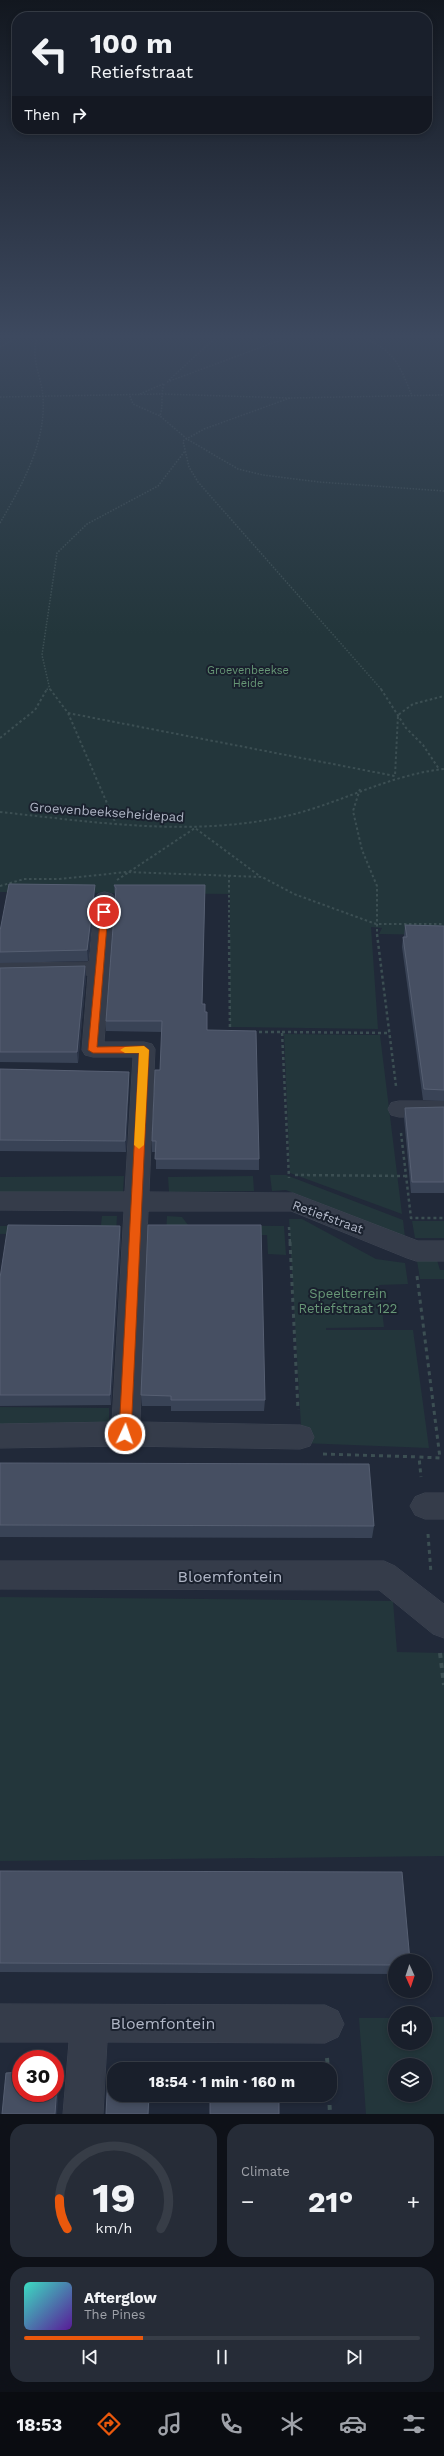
<!DOCTYPE html>
<meta charset="utf-8">
<style>
body{margin:0;font-family:"Work Sans",sans-serif;background:#262c37;color:#f1f3f6;height:100vh;display:flex;flex-direction:column;font-size:15px;white-space:nowrap}
*{box-sizing:border-box;margin:0}
p{font-size:13px;color:#9fa2a9}
.icon{flex:none;width:22px;height:22px;fill:none;stroke:currentColor;stroke-width:2;stroke-linecap:round;stroke-linejoin:round}
.map{position:relative;height:2114px;overflow:hidden}
.details{display:flex;flex-direction:column;gap:10px;padding:10px;background:#0e1118;flex:1}
.details>*{flex:none}
.hud{position:absolute;left:12px;top:12px;width:420px;height:122px;border-radius:16px;box-shadow:0 2px 6px #0003,0 0 0 1px #373d47;background:#191f2b;color:#f1f3f6;overflow:hidden}
.needle{width:26px;rotate:177deg}
.fabs{position:absolute;left:388px;top:1954px;display:grid;gap:8px}
.fabs a{display:grid;place-items:center;width:44px;height:44px;border-radius:50%;background:#191f2b;box-shadow:0 2px 6px #0003,0 0 0 1px #373d47;font-size:20px}
.speed{position:absolute;left:12px;top:2050px;display:flex;gap:8px;font-size:20px;font-weight:700;text-align:center}
.speed>*{display:grid;place-content:center;width:52px;height:52px;border-radius:50%;background:#191f2b;box-shadow:0 2px 6px #0003,0 0 0 1px #373d47;line-height:1}
.speed .limit{border:6px solid #d22;background:#fff;color:#111}
.pin{position:absolute;display:grid;place-items:center;width:34px;height:34px;color:#fff;margin:-17px;border:2px solid #fff;border-radius:50%;box-shadow:0 1px 4px #0007}
.me{position:absolute;width:44px;margin:-22px;rotate:3deg;stroke-linejoin:round;filter:drop-shadow(0 0 3px #0008)}
.turn{display:flex;align-items:center;gap:14px;height:84px;padding:0 12px;font-size:18px}
.turn .icon{width:52px;height:52px;stroke-width:2.5}
.turn b{display:block;font-size:28px;line-height:34px}
.then{display:flex;align-items:center;height:38px;padding:0 12px;background:#0003;gap:8px;font-size:15px}
.big{font-size:30px;font-weight:700;line-height:1.1}
.details .card{flex:1;display:flex;flex-direction:column;justify-content:center;gap:6px;min-width:0;padding:0 14px;border-radius:16px;background:#262c37}
.details .dial{align-items:center;gap:0}
.dial svg{height:104px;overflow:visible;fill:none;stroke:#373d47;stroke-width:7;stroke-linecap:round;text-anchor:middle}
.dial text{fill:#f1f3f6;stroke:none}
.song{display:flex;align-items:center;gap:12px}
.cover{width:48px;height:48px;border-radius:6px;background:linear-gradient(135deg,hsl(170 70% 55%),hsl(270 70% 35%))}
.played{height:4px;border-radius:2px;background:linear-gradient(90deg,#ea580c 30%,#373d47 30%)}
.keys{display:flex;justify-content:space-around;direction:ltr}
.heat{display:flex;justify-content:space-between;align-items:center;font-size:22px;direction:ltr}
.details .tiles{flex:1;display:grid;gap:10px;grid-template-columns:1fr 1fr}
.card:last-child{grid-column:span 2}
.trip{position:absolute;left:107px;top:2062px;width:230px;height:40px;border-radius:16px;background:#191f2b;box-shadow:0 2px 6px #0003,0 0 0 1px #373d47;font-weight:700;line-height:40px;text-align:center}
.tabs{display:flex;height:64px;justify-content:space-around;align-items:center;background:#0a0c11;color:#9fa2a9}
.tabs .icon{width:28px;height:28px}
.tabs .current{color:#ea580c}
.tabs b{font-size:18px;color:#f1f3f6}
.map>svg:first-child{display:block}
.green{fill:#23363b;fill-rule:evenodd}
.lines{fill:none;stroke-linecap:round;stroke-linejoin:round}
.minor-casing{stroke:#3e4553;stroke-width:1}
.path-far4{stroke:#3c4f53;stroke-width:1.5;stroke-dasharray:1.5 1.5;stroke-linecap:butt}
.path-far3{stroke:#3c4f53;stroke-width:2;stroke-dasharray:2.5 2.5;stroke-linecap:butt}
.path-far2{stroke:#3c4f53;stroke-width:2.5;stroke-dasharray:3 3;stroke-linecap:butt}
.path-far1{stroke:#3c4f53;stroke-width:3;stroke-dasharray:4 4;stroke-linecap:butt}
.path{stroke:#3c4f53;stroke-width:4;stroke-dasharray:5 5;stroke-linecap:butt}
.minor{fill:#353c4a;fill-rule:evenodd}
.wall{fill:#394356}
.shaded-wall{fill:#2a3346}
.building{fill:#464f62;stroke:#565f72}
.route{fill:#ea580c;stroke:#983908}
.slow{fill:#f59e0b}
.labels{text-anchor:middle;dominant-baseline:central;stroke-width:4;stroke-linejoin:round;paint-order:stroke}
.far-park-label{font-size:11px;fill:#679776;stroke:#1a212e}
.street-label{font-size:13px;fill:#b0b6c6;stroke:#1a212e}
.park-label{font-size:13px;fill:#679776;stroke:#1a212e}
.near-street-label{font-size:16px;fill:#b0b6c6;stroke:#1a212e}
</style>
<div class="map">
<svg width="444" height="2114" viewBox="0 0 444 2114">
<rect width="100%" height="100%" fill="#212939"/>
<!-- green -->
<path class="green" d="M0 338H444V935L379 934 382 928 371 927 378 1029 230 1027V894L0 892Z
M284 1034 380 1035 402 1214 290 1173Z
M270 1175H286L403 1220 405 1237 286 1190 272 1191Z
M124 1176 123 1192H0V1177Z
M253 1176 254 1191 169 1192 168 1177Z
M102 1216H117L116 1233 0 1234V1226L101 1225Z
M167 1216 182 1217 188 1225 284 1226 286 1255 268 1254 267 1235H166Z
M289 1219H302L376 1259 405 1263 408 1284 379 1285 384 1327 326 1328V1330H413L429 1448 302 1443Z
M412 1221H444V1238H415Z
M437 1260 440 1270H444V1279H420L417 1261Z
M0 1407 109 1408V1421L95 1427 0 1428Z
M0 1597 393 1601 397 1652 444 1653V1856L0 1861Z
M425 2017H444V2114H366L359 2018H395V2043H425ZM395 2065H425V2095H395Z"/>
<g class="lines">
<!-- minor casing -->
<g class="minor-casing">
<path id="minor" d="M105 892 112 894 115 898 104 1042H144L152 1044 155 1049 149 1192 293 1193 418 1241H444V1261H416L407 1258 291 1211H148L140 1422 300 1425 310 1428 314 1437 310 1446 300 1449 125 1446 0 1448V1424L112 1422 124 1211 0 1210V1192H125L133 1057H93L85 1055 82 1050 88 975 0 977V963L89 962 95 898 98 894Z
M399 1101H444V1117H399L391 1115 388 1109 391 1103Z
M425 1493H444V1519H425L415 1515 410 1506 415 1497Z
M0 1561H384L395 1566 444 1604V1638L433 1634 379 1590 0 1589Z
M0 2004 325 2005 338 2011 344 2024 338 2037 325 2043 107 2042 103 2114H63L69 2042H0Z"/>
</g>
<!-- path-far4 -->
<path class="path-far4" d="M364 338C395 351 400 366 412 396
M0 347 16 338
M169 380 215 338
M167 382 286 338
M164 384C160 396 164 402 160 416L187 439 238 469 263 475 319 482 444 491
M140 394 163 384
M130 396 133 404 160 416
M0 397 161 394 290 398 444 395
M290 398 204 429 183 441 189 467 198 482 382 690
M0 523C22 485 46 443 43 398 42 377 30 359 37 338
M47 690 48 687
M50 690 42 655 57 553 87 524 158 486 185 451"/>
<!-- path-far3 -->
<path class="path-far3" d="M50 689 68 713 116 824
M381 689 406 728 423 745 439 769
M68 713 395 776 398 715 413 704 444 696
M0 738 35 710 47 689
M360 789 353 811 362 850 377 886V935
M0 812C94 822 189 837 282 817 338 805 387 775 444 769
M229 875V935
M117 880 195 828 261 877
M0 886 24 879H59L127 872 262 877 294 894 376 924H444"/>
<!-- path-far2 -->
<path class="path-far2" d="M229 934 230 1032
M377 934 396 1086
M253 1032H282L289 1178
M282 1032 389 1033
M401 1133 411 1218H444
M295 1175 406 1176
M289 1227 290 1243"/>
<!-- path-far1 -->
<path class="path-far1" d="M290 1242 298 1410
M417 1276 440 1458 419 1457 421 1477
M323 1454 419 1457
M428 1534 431 1573"/>
<!-- path -->
<path class="path" d="M440 1653 444 1685
M327 2058 328 2069
M329 2095 330 2114"/>
<!-- minor -->
<use href="#minor" class="minor"/>
</g>
<!-- wall -->
<path class="wall" d="M114 885 205 895 202 1004 205 1012 207 1030 259 1159V1170L156 1169V1152H152V1141L160 1070 162 1032 106 1031V1021L115 896Z
M95 895 88 961 0 963V931Z
M405 925 444 926V1101L423 1100 402 947 403 937H404Z
M85 966 86 977 78 1063 0 1062V968Z
M0 1069 129 1072V1082L126 1152 0 1151Z
M444 1107V1193H411L404 1118 405 1108Z
M148 1225 265 1400 264 1411H171V1406H142L141 1395Z
M120 1226 121 1236 111 1405 0 1406V1278Z
M0 1463 374 1526 372 1538 0 1537Z
M0 1871 395 1961V1974L0 1972Z"/>
<!-- shaded-wall -->
<path class="shaded-wall" d="M95 885V895L88 961 87 950Z
M205 885V895L202 1015V1004Z
M85 966 86 977 78 1063 77 1052Z
M129 1072V1082L126 1152 125 1141Z
M120 1226 121 1236 111 1405 110 1395Z
M58 2071 60 2076 57 2114H55Z
M149 2095H150L149 2114H148Z"/>
<!-- building -->
<path class="building" d="M9 884 95 885 87 950 0 952V931Z
M114 885H205L202 1004H205V1012H207V1030L256 1031 259 1159H155L156 1141H152L155 1070H160L162 1021H106L116 888Z
M405 925 444 926V1090L424 1089 403 937H407Z
M85 966 77 1052H0V968Z
M0 1069 129 1072 125 1141 0 1140Z
M444 1107V1182H412L405 1108Z
M8 1225 120 1226 110 1395H0V1278Z
M148 1225H261L265 1400H171V1396L141 1395Z
M0 1463 369 1464 374 1526 0 1525Z
M0 1871 402 1872 410 1961H395V1965L0 1963Z
M55 2071H58L55 2114H2L6 2073 21 2072V2093H55Z
M108 2073H114V2095H149L148 2114H106Z
M210 2095H279V2114H210Z"/>
<!-- sky -->
<linearGradient id="sky" x2="0" y2="1"><stop stop-color="#12171f"/><stop offset="0.53" stop-color="#3d495f"/><stop offset="1" stop-color="#3d495f" stop-opacity="0"/></linearGradient>
<rect width="444" height="634" fill="url(#sky)"/>
<!-- route -->
<path class="route" d="M101 911 108 912 97 1047 144 1046 149 1050 131 1434 125 1439 119 1434 139 1053H93L88 1050Z"/>
<!-- slow -->
<path class="slow" d="M144 1046 149 1050 144 1145 139 1149 134 1145 139 1053H125L120 1050 125 1047Z"/>
<g class="labels">
<!-- far-park labels -->
<g class="far-park-label">
<text x="248" y="670">Groevenbeekse<tspan x="248" dy="13">Heide</tspan></text>
</g>
<!-- street labels -->
<g class="street-label">
<text transform="translate(107 812) rotate(4)">Groevenbeekseheidepad</text>
<text transform="translate(328 1217) rotate(20)">Retiefstraat</text>
</g>
<!-- park labels -->
<g class="park-label">
<text x="348" y="1293">Speelterrein<tspan x="348" dy="15">Retiefstraat 122</tspan></text>
</g>
<!-- near-street labels -->
<g class="near-street-label">
<text x="230" y="1576">Bloemfontein</text>
<text x="163" y="2023">Bloemfontein</text>
</g>
</g>
</svg>
<div class="fabs">
<a><svg class="needle" viewBox="-14 -14 28 28"><path d="M0-13l5 13h-10z" fill="#e53935"/><path d="M0 13l5-13h-10z" fill="#9fa2a9"/></svg></a>
<a><svg class="icon" aria-label="sound" viewBox="0 0 24 24"><path d="M4 9h4l5-4v14l-5-4H4zM17 9q2 3 0 6"/></svg></a>
<a><svg class="icon" aria-label="layers" viewBox="0 0 24 24"><path d="M12 4l9 5-9 5-9-5zM3 14l9 5 9-5"/></svg></a>
</div>
<div class="speed"><div class="limit">30</div></div>
<div class="pin" style="left:104px;top:912px;background:#d93025"><svg class="icon" aria-label="arrive" viewBox="0 0 24 24"><path d="M6 21V4h12l-3 4 3 4H6"/></svg></div>
<svg class="me" style="left:125px;top:1434px" viewBox="-20 -20 40 40"><circle r="17" fill="#ea580c" stroke="#fff" stroke-width="3"/><path d="M0-11L8 9 0 5-8 9z" fill="#fff"/></svg>
<div class="trip">18:54 · 1 min · 160 m</div>
<div class="hud">
<div class="turn"><svg class="icon" aria-label="left" viewBox="0 0 24 24"><path d="M17 20v-9H6M10 6l-5 5 5 5"/></svg><div><b>100 m</b>Retiefstraat</div></div>
<div class="then">Then<svg class="icon" aria-label="right" viewBox="0 0 24 24"><path d="M7 20v-9h11M14 6l5 5-5 5"/></svg></div>
</div>
</div>
<section class="details">
<div class="tiles">
<div class="card dial"><svg viewBox="0 0 100 80">
<path d="M14 69A42 42 0 1 1 86 69"/>
<path d="M14 69A42 42 0 0 1 8 46" stroke="#ea580c"/>
<text x="50" y="56" font-size="32" font-weight="700">19</text>
<text x="50" y="72" font-size="11">km/h</text>
</svg></div>
<div class="card"><p>Climate</p>
<div class="heat"><a>−</a><b class="big">21°</b><a>+</a></div>
</div>
<div class="card">
<div class="song"><i class="cover"></i><div><b>Afterglow</b><p>The Pines</p></div></div>
<div class="played"></div>
<div class="keys"><svg class="icon" aria-label="previous" viewBox="0 0 24 24"><path d="M18 5L8 12l10 7zM5 5v14"/></svg><svg class="icon" aria-label="pause" viewBox="0 0 24 24"><path d="M8 5v14M16 5v14"/></svg><svg class="icon" aria-label="next" viewBox="0 0 24 24"><path d="M6 5l10 7-10 7zM19 5v14"/></svg></div>
</div>
</div>
</section>
<nav class="tabs">
<b>18:53</b>
<svg class="icon current" aria-label="directions" viewBox="0 0 24 24"><path d="M12 3l9 9-9 9-9-9zM9 14v-3h6M13 9l2 2-2 2"/></svg>
<svg class="icon" aria-label="music" viewBox="0 0 24 24"><path d="M9 18V5l10-2v13"/><circle cx="6" cy="18" r="3"/><circle cx="16" cy="16" r="3"/></svg>
<svg class="icon" aria-label="phone" viewBox="0 0 24 24"><path d="M5 4h4l2 5-3 2q2 4 5 5l2-3 5 2v4C11 20 4 13 5 4z"/></svg>
<svg class="icon" aria-label="climate" viewBox="0 0 24 24"><path d="M12 3v18M4 7l16 10M4 17L20 7"/></svg>
<svg class="icon" aria-label="car" viewBox="0 0 24 24"><path d="M5 17H2v-5l4-1 3-4h7l3 4 3 1v5h-3M9 17h6M6 11h13"/><circle cx="7" cy="17" r="2"/><circle cx="17" cy="17" r="2"/></svg>
<svg class="icon" aria-label="filters" viewBox="0 0 24 24"><path d="M4 7h16M4 17h16"/><circle cx="9" cy="7" r="2"/><circle cx="15" cy="17" r="2"/></svg>
</nav>
